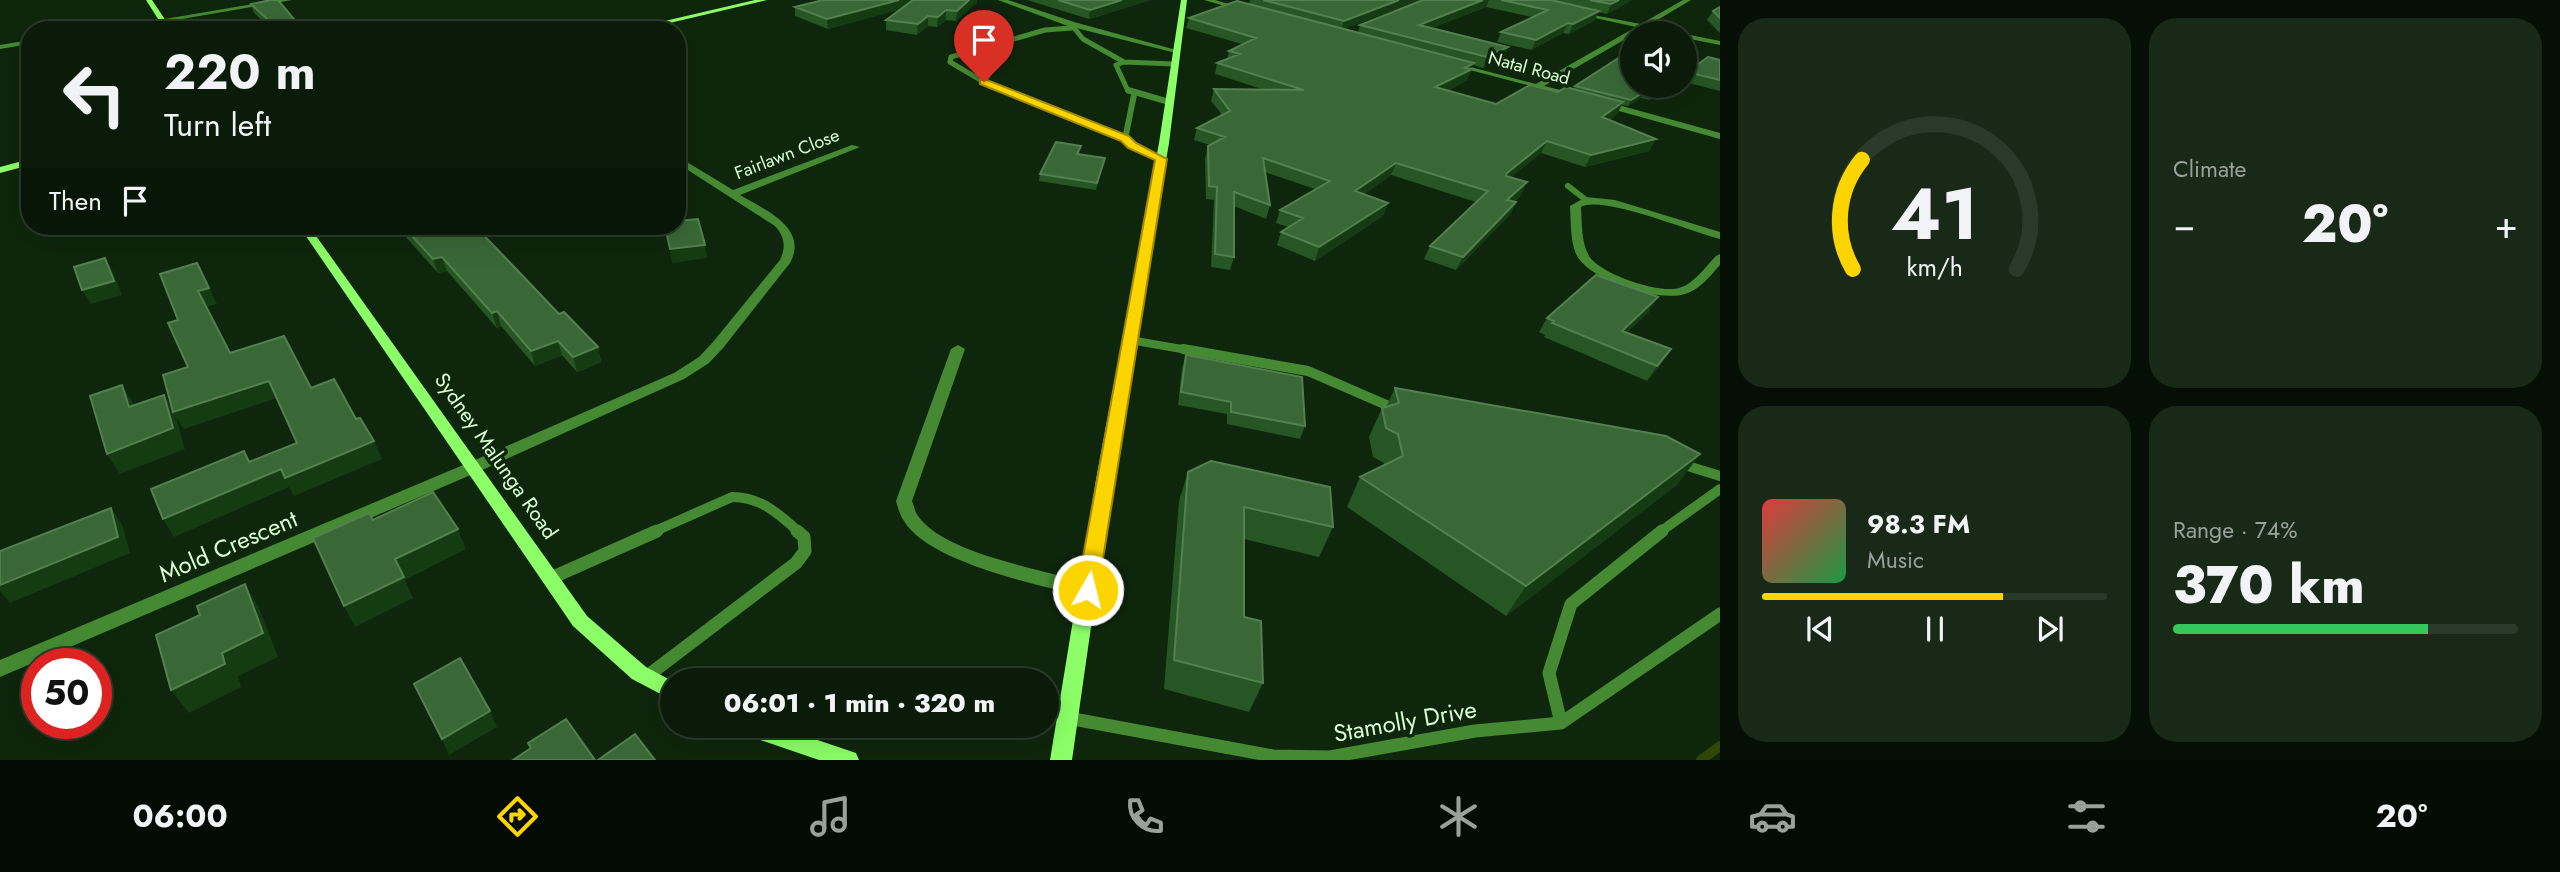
<!DOCTYPE html>
<meta charset="utf-8">
<style>
body{margin:0;font-family:Jost,sans-serif;background:#182917;color:#f1f3f6;height:100vh;display:flex;flex-direction:column;font-size:26px;white-space:nowrap}
*{box-sizing:border-box;margin:0}
p{font-size:23px;color:#99a19c}
.icon{flex:none;width:38px;height:38px;fill:none;stroke:currentColor;stroke-width:2;stroke-linecap:round;stroke-linejoin:round}
.map{position:relative;flex:1;overflow:hidden}
.details{display:flex;flex-direction:column;gap:18px;padding:18px;background:#060f05;width:840px}
.details>*{flex:none}
.top-card{position:absolute;left:21px;top:21px;width:665px;height:214px;border-radius:28px;box-shadow:0 7px 28px #0002,0 0 0 2px #2a3a2a;background:#0a1c09;color:#f1f3f6;overflow:hidden}
.buttons{position:absolute;left:1620px;top:21px;display:grid;gap:14px}
.buttons a{display:grid;place-items:center;width:77px;height:77px;border-radius:50%;background:#0a1c09;box-shadow:0 7px 28px #0002,0 0 0 2px #2a3a2a;font-size:35px}
.speed{position:absolute;left:21px;top:648px;display:flex;gap:14px;font-size:35px;font-weight:700;text-align:center}
.speed>*{display:grid;place-content:center;width:91px;height:91px;border-radius:50%;background:#0a1c09;box-shadow:0 7px 28px #0002,0 0 0 2px #2a3a2a;line-height:1}
.speed .limit{border:10px solid #d22;background:#fff;color:#111}
.pin{position:absolute;display:grid;place-items:center;width:60px;height:60px;color:#fff;margin:-72px -30px;border-radius:50% 50% 50% 0;rotate:-45deg;box-shadow:0 0 7px #0007}
.pin .icon{rotate:45deg}
.me{position:absolute;width:77px;margin:-38px;rotate:8deg;stroke-linejoin:round;filter:drop-shadow(0 0 5px #0008)}
.turn{display:flex;align-items:center;gap:24px;height:147px;padding:0 28px;font-size:32px}
.turn .icon{width:91px;height:91px;stroke-width:2.5}
.turn b{display:block;font-size:49px;line-height:60px}
.then{display:flex;align-items:center;height:66px;padding:0 28px;background:#0003;gap:14px;font-size:26px}
.big{font-size:52px;font-weight:800;line-height:1.1}
.details .tile{flex:1;display:flex;flex-direction:column;justify-content:center;gap:10px;min-width:0;padding:0 24px;border-radius:28px;background:#182917}
.details .dial{align-items:center;gap:0}
.dial svg{height:182px;overflow:visible;fill:none;stroke:#2a3a2a;stroke-width:7;stroke-linecap:round;text-anchor:middle}
.dial text{fill:#f1f3f6;stroke:none}
.song{display:flex;align-items:center;gap:21px}
.cover{width:84px;height:84px;border-radius:10px;background:linear-gradient(135deg,hsl(0 70% 55%),hsl(140 70% 35%))}
.played{height:7px;border-radius:4px;background:linear-gradient(90deg,#fcd400 70%,#2a3a2a 70%)}
.keys{display:flex;justify-content:space-around;direction:ltr}
.heat{display:flex;justify-content:space-between;align-items:center;font-size:38px;direction:ltr}
.charge{height:10px;border-radius:5px;background:linear-gradient(90deg,#34c759 74%,#2a3a2a 0)}
.details .tiles{flex:1;display:grid;gap:18px;grid-template-columns:repeat(2,1fr)}
.trip{position:absolute;left:660px;top:668px;width:399px;height:70px;border-radius:35px;background:#0a1c09;box-shadow:0 7px 28px #0002,0 0 0 2px #2a3a2a;font-weight:800;line-height:70px;text-align:center}
.dock{display:flex;height:112px;justify-content:space-around;align-items:center;background:#040b04;color:#99a19c}
.dock .icon{width:49px;height:49px}
.dock .on{color:#fcd400}
.dock b{font-size:32px;color:#f1f3f6}
main{display:flex;flex:1;min-height:0}
.map>svg:first-child{display:block}
.lines{fill:none;stroke-linecap:round;stroke-linejoin:round}
.stream{stroke:#2e4704;stroke-width:10}
.lane-far4{stroke:#458a32;stroke-width:5}
.lane-far3{stroke:#458a32;stroke-width:6}
.lane-far2{stroke:#458a32;stroke-width:8}
.lane-far1{stroke:#458a32;stroke-width:10}
.lane{stroke:#458a32;stroke-width:13}
.street{fill:#458a32;fill-rule:evenodd}
.secondary{fill:#8cff68;fill-rule:evenodd}
.wall{fill:#265623}
.shaded-wall{fill:#153b12}
.building{fill:#396836;stroke:#52804e;stroke-width:2}
.route{fill:#fcd400;stroke:#a48a00;stroke-width:2}
.labels{text-anchor:middle;dominant-baseline:central;stroke-width:7;stroke-linejoin:round;paint-order:stroke}
.far-street-label{font-size:18px;fill:#d8ffd1;stroke:#0e260c}
.street-label{font-size:21px;fill:#d8ffd1;stroke:#0e260c}
.near-street-label{font-size:24px;fill:#d8ffd1;stroke:#0e260c}
</style>
<main>
<div class="map">
<svg width="1720" height="760" viewBox="0 0 1720 760">
<rect width="100%" height="100%" fill="#0e260c"/>
<g class="lines">
<!-- stream -->
<path class="stream" d="M1701 760 1720 746"/>
<!-- lane-far4 -->
<path class="lane-far4" d="M1071 24 1083 39 1124 62
M22 44 30 51
M984 82 999 58 1000 42
M1009 92 984 82 950 62 951 57 1045 30 1072 28
M1132 92 1128 91 1116 65 1124 62 1174 64"/>
<!-- lane-far3 -->
<path class="lane-far3" d="M1004 90 1125 139
M1128 90 1169 102
M1134 95 1125 139 1132 146 1161 159
M1568 186 1586 200"/>
<!-- lane-far2 -->
<path class="lane-far2" d="M1130 340 1193 351"/>
<!-- lane-far1 -->
<path class="lane-far1" d="M1183 349 1308 371 1398 410
M1678 463 1720 476
M653 532 732 497C761 497 779 514 799 532
M1660 532 1720 489"/>
<!-- lane -->
<path class="lane" d="M551 578 657 531
M646 677 796 563 805 551 804 537 797 531
M1068 718 1273 756 1330 757 1475 731 1561 723 1720 614
M1561 723 1549 673 1571 604 1662 531"/>
<!-- street -->
<path class="street" d="M276 0H292L118 30H100Z
M998 0H1008L1074 22 1180 51 1176 53 1068 26Z
M1204 0H1215L1249 10 1246 12Z
M1683 0H1691L1649 25 1678 33 1643 29 1544 86 1577 94V98L1451 65 1455 63 1536 84 1636 27 1577 14V12L1641 24Z
M1685 34 1720 41V45L1685 38Z
M30 40V44L0 49V45Z
M1604 101 1720 133V139L1601 106 1600 104Z
M852 145 860 147 740 195C765 210 809 228 790 263L723 348 709 363 684 379 480 471 0 677V660L468 463 674 373 699 357 713 342 780 260C786 247 785 237 775 226L677 163V156L733 190Z
M1586 197 1615 200 1720 232V239C1691 232 1603 195 1581 207 1582 222 1581 242 1589 256 1600 274 1659 294 1679 288 1694 284 1706 266 1716 256L1720 254V265C1711 275 1701 288 1688 293 1661 304 1589 281 1576 254 1570 240 1571 221 1570 206Z
M958 345 965 349 912 501C914 506 915 512 918 516 946 556 1050 570 1094 585L1097 590 1094 595 1088 597C1042 586 929 563 904 521 900 515 898 508 896 501L951 349Z"/>
<!-- secondary -->
<path class="secondary" d="M146 0H152L172 30H165Z
M755 0H767L640 30H626Z
M1181 0H1187L1169 143 1112 480 1072 760H1050L1096 480 1159 143Z
M30 159V165L0 173V167Z
M299 226H309L587 616 646 667 672 681V700L632 679 573 626Z
M737 726H776L856 753 859 760H819L740 733Z"/>
</g>
<!-- wall -->
<path class="wall" d="M1027 0H1151L1089 19Z
M1250 0H1420L1343 29 1358 33 1360 25 1423 0H1632L1607 14 1598 12 1595 20 1569 34 1563 33 1531 50 1497 42 1501 32 1532 17 1486 7 1432 28 1508 47 1504 58 1483 68 1473 65 1467 80 1447 91 1496 104 1573 89 1575 86H1667L1650 100 1641 98 1628 106 1622 105 1617 114 1609 120 1656 139 1649 151 1585 167 1541 153 1511 177 1521 195 1514 202H1516L1510 215 1456 270 1424 259 1430 246 1476 202 1391 175 1364 194 1388 203 1383 216 1315 261 1277 245 1281 232 1288 227 1276 223 1280 210 1315 189 1265 172 1270 205 1266 219 1234 206V257L1230 270 1211 267 1214 200 1206 199 1205 159 1208 146 1210 145 1194 140 1197 128 1222 115 1211 101 1214 89 1265 90 1215 74 1217 63 1227 59 1229 51 1242 44 1186 28 1189 18 1249 4Z
M977 2 956 21 946 20 937 27 928 26 917 35 886 30V20L900 9 828 29 795 16V7Z
M251 4 299 25 300 30H272L254 13Z
M1720 7V33L1707 20 1713 11Z
M1720 60V91L1685 82V76L1687 72Z
M1080 152 1079 154 1105 158 1096 190 1039 181 1040 174Z
M396 226H468L559 314 598 347 601 362 577 372 562 355 535 366 501 326 497 328 447 271 438 273Z
M1649 312 1627 332 1661 364 1647 381 1544 337 1545 335 1539 332 1547 318Z
M1186 355 1305 426 1300 439 1227 424V414L1178 405 1182 368Z
M1395 388 1678 484 1506 616 1347 507 1360 477 1384 465V463L1373 457 1369 437 1382 408 1386 407Z
M1188 472 1333 527 1319 557 1244 539V617L1263 683 1249 712 1164 689 1179 501Z"/>
<!-- shaded-wall -->
<path class="shaded-wall" d="M899 0H921V4L828 29 827 19Z
M969 0H977V2L956 21 957 11Z
M1122 0H1151L1089 19 1090 10Z
M1399 0H1420L1341 30 1344 21Z
M1483 0H1489L1486 7 1415 35 1419 25Z
M1619 0H1632L1607 14 1611 4Z
M946 10V20L937 27 938 17Z
M1599 11 1595 20 1569 34 1573 24Z
M928 16V26L917 35 918 24Z
M1568 23 1563 33 1531 50 1536 40Z
M299 25 300 30 278 29Z
M1508 47 1504 58 1483 68 1487 57Z
M1474 63 1467 80 1431 99 1435 87 1465 68Z
M1663 86H1667L1650 100 1653 94Z
M1644 92 1641 98 1628 106 1631 100Z
M1623 102 1617 114 1596 128 1602 117Z
M1656 139 1649 151 1585 167 1591 155Z
M1547 141 1541 153 1502 185 1507 173Z
M1396 163 1391 175 1351 204 1355 191Z
M1527 182 1521 195 1501 213 1507 200Z
M1516 202 1510 215 1456 270 1463 257Z
M1388 203 1383 216 1315 261 1319 247Z
M705 245 707 258 672 263 670 249Z
M442 257 447 271 438 273 433 259Z
M105 258 113 272 122 295 91 304 82 290Z
M197 263 205 279 217 304 206 307 198 291Z
M1658 297 1649 312 1613 345 1622 331Z
M497 311 501 326 497 328 492 313Z
M558 341 562 355 535 366 531 351Z
M598 347 601 362 577 372 573 357Z
M1671 349 1661 364 1647 381 1657 366Z
M269 381 277 398 184 429 176 417 185 449 120 474 107 454 164 395 174 412Z
M122 385 134 405 129 407Z
M374 441 382 459 294 496 289 487 174 537 163 519 281 469Z
M1700 454 1678 484 1506 616 1526 586Z
M111 508 122 524 130 553 10 603 0 591V585Z
M458 529 466 549 405 580 413 598 355 627 344 606 395 559Z
M245 584 259 608 278 657 238 676 241 687 189 713 171 690 222 653Z
M490 711 497 727 449 755 442 739Z"/>
<!-- building -->
<path class="building" d="M271 0H278L299 25 278 29 251 4Z
M823 0H899L827 19 795 7Z
M913 0H969L957 11 946 10 938 17 928 16 918 24 886 20Z
M1058 0H1122L1090 10Z
M1263 0H1399L1344 21Z
M1423 0H1483L1419 25 1508 47 1487 57 1360 25Z
M1501 0H1551L1599 11 1573 24 1568 23 1536 40 1501 32 1548 10Z
M1590 0H1619L1611 4Z
M1237 1 1474 63 1465 68 1472 69 1435 87 1496 104 1530 85 1558 92 1566 87 1623 102 1602 117 1656 139 1591 155 1547 141 1507 173 1506 176 1527 182 1507 200 1516 202 1463 257 1430 246 1488 191 1396 163 1355 191 1388 203 1319 247 1281 232 1303 218 1280 210 1330 181 1263 158 1270 205 1234 192V257L1215 254 1217 187 1209 186 1208 146 1225 137 1197 128 1230 111 1214 89 1304 90 1217 63 1240 54 1229 51 1256 38 1189 18Z
M1720 7V18L1713 11Z
M1620 57 1633 60V86H1663L1653 94 1644 92 1631 100 1575 86Z
M1708 57 1720 60V80L1687 72Z
M1056 142 1081 146 1077 154 1105 158 1097 183 1040 174Z
M698 219 705 245 670 249 665 226H677V221Z
M403 226H468L470 227 475 226 559 314 564 312 598 347 573 357 558 341 531 351 497 311 492 313 442 257 433 259Z
M105 258 114 281 82 290 74 267Z
M197 263 209 288 198 291 230 353 284 336 311 388 334 379 356 419 360 418 374 441 285 478 281 469 163 519 151 489 244 451 249 462 297 443 269 381 173 412 163 375 188 367 168 323 178 320 160 274Z
M1596 275 1658 297 1622 331 1671 349 1657 366 1552 323 1554 321 1547 318Z
M1186 355 1302 377 1305 426 1231 412V402L1181 392Z
M122 385 129 407 164 395 173 428 107 454 90 396Z
M1395 388 1666 436 1700 454 1526 586 1360 477 1403 456 1398 434 1386 428 1382 408 1399 403Z
M1211 461 1330 487 1333 527 1244 507V617L1261 621 1263 683 1174 660 1188 472Z
M433 492 458 529 395 559 404 577 344 606 313 538 369 513 373 520Z
M111 508 118 537 0 585V551Z
M245 584 263 633 222 653 225 664 171 690 156 635 200 615 197 606Z
M460 658 490 711 442 739 414 684Z
M566 719 595 760H513L531 748 528 743Z
M635 734 655 760H598Z"/>
<!-- route -->
<path class="route" d="M980 80H987L1129 136 1136 143 1167 159 1098 590 1095 595 1088 598 1080 595 1077 590 1155 160 1128 148 1121 141 980 84Z"/>
<g class="labels">
<!-- far-street labels -->
<g class="far-street-label">
<text transform="translate(1529 68) rotate(15)">Natal Road</text>
<text transform="translate(787 154) rotate(-21)">Fairlawn Close</text>
</g>
<!-- street labels -->
<g class="street-label">
<text transform="translate(496 456) rotate(55)">Sydney Malunga Road</text>
</g>
<!-- near-street labels -->
<g class="near-street-label">
<text transform="translate(228 546) rotate(-23)">Mold Crescent</text>
<text transform="translate(1405 721) rotate(-10)">Stamolly Drive</text>
</g>
</g>
</svg>
<div class="buttons">
<a><svg class="icon" aria-label="sound" viewBox="0 0 24 24"><path d="M4 9h4l5-4v14l-5-4H4zM17 9q2 3 0 6"/></svg></a>
</div>
<div class="speed"><div class="limit">50</div></div>
<div class="pin" style="left:984px;top:82px;background:#d93025"><svg class="icon" aria-label="arrive" viewBox="0 0 24 24"><path d="M6 21V4h12l-3 4 3 4H6"/></svg></div>
<svg class="me" style="left:1088px;top:590px" viewBox="-20 -20 40 40"><circle r="17" fill="#fcd400" stroke="#fff" stroke-width="3"/><path d="M0-11L8 9 0 5-8 9z" fill="#fff"/></svg>
<div class="trip">06:01 · 1 min · 320 m</div>
<div class="top-card">
<div class="turn"><svg class="icon" aria-label="left" viewBox="0 0 24 24"><path d="M17 20v-9H6M10 6l-5 5 5 5"/></svg><div><b>220 m</b>Turn left</div></div>
<div class="then">Then<svg class="icon" aria-label="arrive" viewBox="0 0 24 24"><path d="M6 21V4h12l-3 4 3 4H6"/></svg></div>
</div>
</div>
<section class="details">
<div class="tiles">
<div class="tile dial"><svg viewBox="0 0 100 80">
<path d="M14 69A42 42 0 1 1 86 69"/>
<path d="M14 69A42 42 0 0 1 18 21" stroke="#fcd400"/>
<text x="50" y="56" font-size="32" font-weight="700">41</text>
<text x="50" y="72" font-size="11">km/h</text>
</svg></div>
<div class="tile"><p>Climate</p>
<div class="heat"><a>−</a><b class="big">20°</b><a>+</a></div>
</div>
<div class="tile">
<div class="song"><i class="cover"></i><div><b>98.3 FM</b><p>Music</p></div></div>
<div class="played"></div>
<div class="keys"><svg class="icon" aria-label="previous" viewBox="0 0 24 24"><path d="M18 5L8 12l10 7zM5 5v14"/></svg><svg class="icon" aria-label="pause" viewBox="0 0 24 24"><path d="M8 5v14M16 5v14"/></svg><svg class="icon" aria-label="next" viewBox="0 0 24 24"><path d="M6 5l10 7-10 7zM19 5v14"/></svg></div>
</div>
<div class="tile"><p>Range · 74%</p><b class="big">370 km</b><div class="charge"></div></div>
</div>
</section>
</main>
<nav class="dock">
<b>06:00</b>
<svg class="icon on" aria-label="directions" viewBox="0 0 24 24"><path d="M12 3l9 9-9 9-9-9zM9 14v-3h6M13 9l2 2-2 2"/></svg>
<svg class="icon" aria-label="music" viewBox="0 0 24 24"><path d="M9 18V5l10-2v13"/><circle cx="6" cy="18" r="3"/><circle cx="16" cy="16" r="3"/></svg>
<svg class="icon" aria-label="phone" viewBox="0 0 24 24"><path d="M5 4h4l2 5-3 2q2 4 5 5l2-3 5 2v4C11 20 4 13 5 4z"/></svg>
<svg class="icon" aria-label="climate" viewBox="0 0 24 24"><path d="M12 3v18M4 7l16 10M4 17L20 7"/></svg>
<svg class="icon" aria-label="car" viewBox="0 0 24 24"><path d="M5 17H2v-5l4-1 3-4h7l3 4 3 1v5h-3M9 17h6M6 11h13"/><circle cx="7" cy="17" r="2"/><circle cx="17" cy="17" r="2"/></svg>
<svg class="icon" aria-label="filters" viewBox="0 0 24 24"><path d="M4 7h16M4 17h16"/><circle cx="9" cy="7" r="2"/><circle cx="15" cy="17" r="2"/></svg>
<b>20°</b>
</nav>
